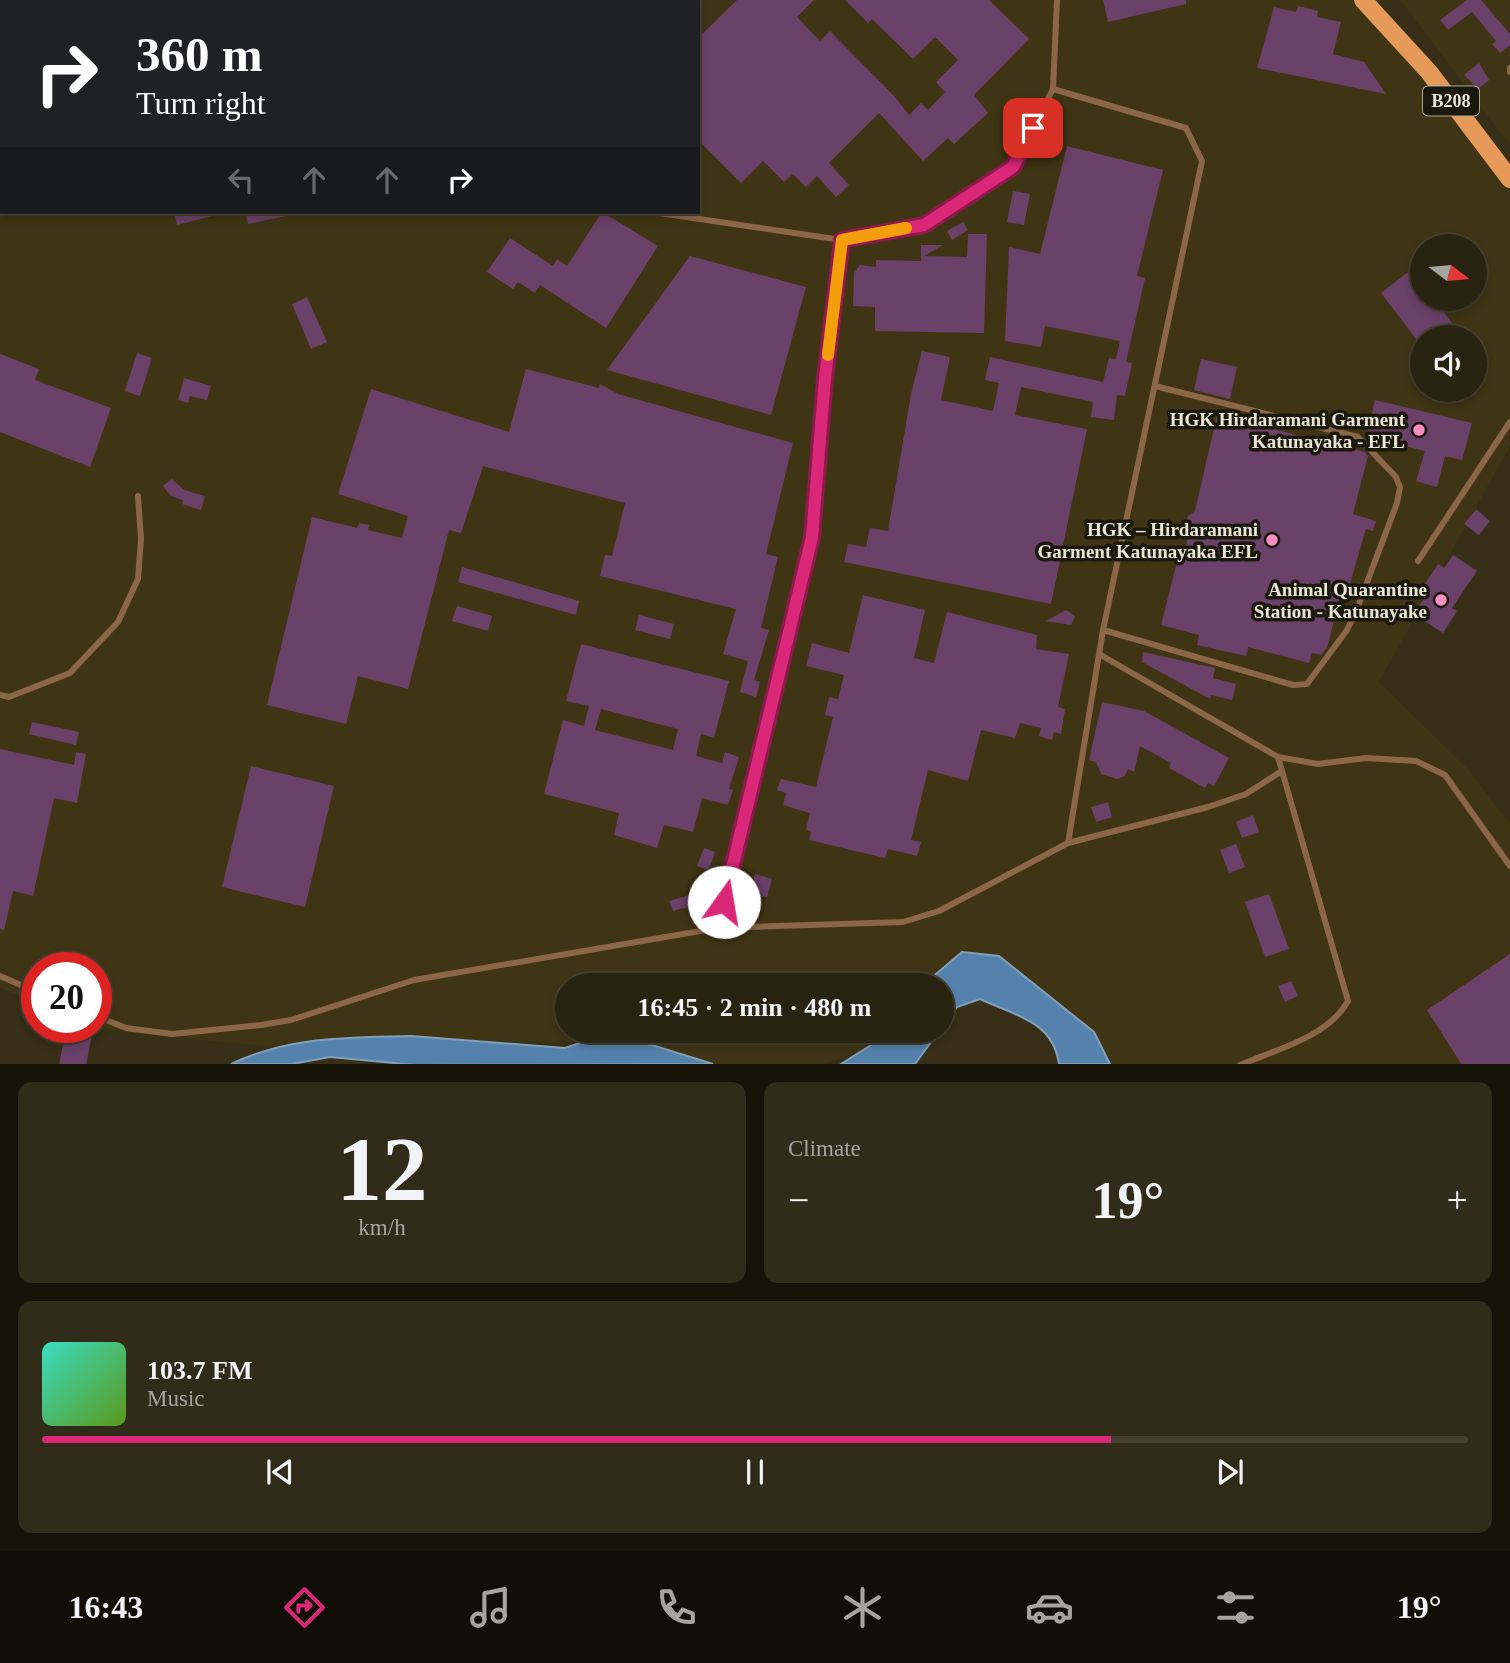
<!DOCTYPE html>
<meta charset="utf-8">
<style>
body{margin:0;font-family:"Times New Roman",serif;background:#312b1a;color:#f1f3f6;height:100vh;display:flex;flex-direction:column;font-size:26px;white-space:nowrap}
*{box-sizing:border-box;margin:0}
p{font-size:23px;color:#a5a49f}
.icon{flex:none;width:38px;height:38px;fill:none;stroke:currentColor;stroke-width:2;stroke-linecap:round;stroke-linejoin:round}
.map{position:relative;height:1064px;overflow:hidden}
.sheet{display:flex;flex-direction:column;gap:18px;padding:18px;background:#171309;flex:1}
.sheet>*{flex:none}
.banner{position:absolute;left:0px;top:0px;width:700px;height:214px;box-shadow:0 4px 10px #0003,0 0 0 2px #454031;background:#202124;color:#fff;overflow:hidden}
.needle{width:46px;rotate:106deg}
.tools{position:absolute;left:1410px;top:234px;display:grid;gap:14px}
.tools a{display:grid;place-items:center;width:77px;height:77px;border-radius:50%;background:#292311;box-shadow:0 4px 10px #0003,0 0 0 2px #454031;font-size:35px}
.speed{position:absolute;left:21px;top:952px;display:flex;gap:14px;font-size:35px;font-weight:700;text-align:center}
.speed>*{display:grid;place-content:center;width:91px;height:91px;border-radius:50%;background:#292311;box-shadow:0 4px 10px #0003,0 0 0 2px #454031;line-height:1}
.speed .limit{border:10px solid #d22;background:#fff;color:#111}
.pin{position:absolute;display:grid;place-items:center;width:60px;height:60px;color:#fff;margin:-30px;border-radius:14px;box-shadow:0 4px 10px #0006}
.me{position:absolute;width:77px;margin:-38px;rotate:13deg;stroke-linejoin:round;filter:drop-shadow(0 0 5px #0008)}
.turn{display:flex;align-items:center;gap:24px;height:147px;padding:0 21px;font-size:32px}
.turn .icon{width:91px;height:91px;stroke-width:2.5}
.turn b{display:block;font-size:49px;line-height:60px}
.lanes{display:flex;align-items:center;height:66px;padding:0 21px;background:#0003;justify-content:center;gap:35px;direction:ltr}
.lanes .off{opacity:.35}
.big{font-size:52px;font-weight:700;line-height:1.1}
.sheet .tile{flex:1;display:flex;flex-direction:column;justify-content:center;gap:10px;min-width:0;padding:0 24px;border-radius:14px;background:#312b1a}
.sheet .dial{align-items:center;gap:0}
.dial b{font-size:91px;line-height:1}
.song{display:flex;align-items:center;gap:21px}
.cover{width:84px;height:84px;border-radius:10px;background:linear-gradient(135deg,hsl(170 70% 55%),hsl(90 70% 35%))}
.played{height:7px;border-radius:4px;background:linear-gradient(90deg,#db2777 75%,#454031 75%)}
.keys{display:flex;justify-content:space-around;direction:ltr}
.heat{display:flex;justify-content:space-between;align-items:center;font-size:38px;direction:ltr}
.sheet .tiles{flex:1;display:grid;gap:18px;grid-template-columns:1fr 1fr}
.tile:last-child{grid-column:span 2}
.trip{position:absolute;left:555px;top:973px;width:399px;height:70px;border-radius:35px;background:#292311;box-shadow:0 4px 10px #0003,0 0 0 2px #454031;font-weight:700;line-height:70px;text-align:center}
.dock{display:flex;height:112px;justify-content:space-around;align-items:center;background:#100e07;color:#a5a49f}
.dock .icon{width:49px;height:49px}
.dock .active{color:#db2777}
.dock b{font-size:32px;color:#f1f3f6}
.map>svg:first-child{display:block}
.built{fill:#3f3515;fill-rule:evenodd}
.water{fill:#5582ad;stroke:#82a0b9;stroke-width:2}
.building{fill:#6a4169;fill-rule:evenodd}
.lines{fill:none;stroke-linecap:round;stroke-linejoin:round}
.lane{stroke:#8b6648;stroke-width:6}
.primary{stroke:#e59a59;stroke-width:18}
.route-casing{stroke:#8e194d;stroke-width:18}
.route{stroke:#db2777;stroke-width:12}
.slow{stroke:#f59e0b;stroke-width:12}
.poi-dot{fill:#fb8fc4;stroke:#1b180d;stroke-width:2.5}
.labels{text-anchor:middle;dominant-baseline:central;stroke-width:7;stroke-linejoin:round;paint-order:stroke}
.shield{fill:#1b180d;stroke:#aca89a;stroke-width:2}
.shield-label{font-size:18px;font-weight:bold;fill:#eae5d6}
.poi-label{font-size:19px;font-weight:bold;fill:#eae5d6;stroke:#1b180d;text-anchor:end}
</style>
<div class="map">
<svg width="1510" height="1065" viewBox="0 0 1510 1065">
<rect width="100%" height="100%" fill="#372f17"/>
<!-- built -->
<path class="built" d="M0 0H1373L1510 180V446L1379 682 1469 770 1510 824V1064H1087L1048 1010 942 985H567V1031H889L864 1050 821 1065 696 1064 642 1043 476 1041 264 1046 111 1031 96 1026V968H37V1003L0 988ZM2 2H698V212H2ZM1423 247H1475V299H1423ZM1423 338H1475V390H1423Z
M1400 0H1510V145Z"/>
<!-- water -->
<path class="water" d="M962 952 999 956 1094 1032 1110 1064H1059C1053 1021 1016 1016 980 999L957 1007 942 1028V985H923Z
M886 1031H939L915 1064H841L879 1040Z
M411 1036 565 1048 601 1036 652 1045 713 1064 415 1065 330 1057 292 1064H231C290 1036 347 1038 411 1036Z"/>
<!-- building -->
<path class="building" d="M737 0H814L797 17 820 41 830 31 895 97 909 115 921 103 928 110 945 92 936 82 958 60 935 37 913 59 872 19 868 23 845 0H989L1029 39 974 95 988 113 954 144 948 138 923 161 879 113 829 163 849 185 836 197 817 176 806 187 793 174 784 182 763 161 741 183 698 140V38Z
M1103 0H1186V4L1108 22Z
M1467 0H1481L1510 34V45L1500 53 1492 44 1496 41 1472 12 1448 30 1440 20Z
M1298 6 1318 11 1317 17 1341 22 1333 54 1364 62 1386 94 1257 68 1274 7 1296 12Z
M1479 63 1489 80 1478 89 1464 75Z
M1067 146 1163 170 1137 276 1145 278 1126 362 1132 363 1125 396 1117 395 1114 420 1091 417 1093 402 1021 387 1015 415 1087 429 1051 604 844 562 848 544 866 547 870 528 888 531 911 394 922 351 950 357 941 400 993 411 999 383 985 380 990 357 1103 382 1109 358 1116 359 1120 341 1045 326 1041 347 1005 341 1009 247 1040 254Z
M1013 191 1030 194 1024 225 1007 222Z
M174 212H215L216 215 177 225Z
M245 212H286V216L248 224Z
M602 212 658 246 606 328 540 285 535 293 518 282 513 289 487 272 510 238 553 266 557 259 567 266Z
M963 222 968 230 952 240 947 231Z
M968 234H987L984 333 875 331V307L853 306 854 273 860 265 876 267V260L921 261V245H943L924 256 967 257Z
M690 256 806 287 771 415 607 370Z
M1411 270 1423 285V299H1434L1463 338H1423V348L1381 293Z
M307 297 327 342 311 349 292 304Z
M137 353 152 358 140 396 125 391Z
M0 354 39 369 35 380 111 408 90 467 0 432Z
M1201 359 1237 367 1230 399 1194 390Z
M526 369 599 388 600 384 618 394 793 443 766 554 778 557 761 628 769 630 754 680 760 682 756 697 740 692 748 661 723 654 736 609 600 576 605 555 612 556 625 503 483 466 461 533 449 530 408 689 358 676 346 724 267 705 312 517 357 528 359 523 369 525 368 530 402 538 408 516 338 494 371 389 509 432Z
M184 378 211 386 207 400 190 396 188 403 178 400Z
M1375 400 1472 423 1462 460 1445 456 1437 487 1416 481 1425 451 1366 437Z
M1217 415 1365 452 1368 456 1353 514 1376 521 1373 531 1366 529 1347 594 1341 592 1327 648 1321 655 1312 653 1309 663 1248 647 1246 656 1197 645 1199 635 1161 625 1179 554 1184 556 1187 542 1185 525 1188 516 1195 511Z
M172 479 184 490 205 496 201 510 182 504 183 500 171 496 163 486Z
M1476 509 1490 521 1479 535 1464 524Z
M1453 555 1477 571 1452 608 1457 611 1443 633 1414 614 1429 591 1423 587 1438 564 1444 568Z
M462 567 579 601 576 615 458 582Z
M863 595 925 610 914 658 934 663 947 612 1037 635 1036 649 1069 654 1058 707 1065 709 1061 734 1054 732 1052 740 1039 736 1041 728 1020 723 1015 738 981 730 968 781 928 770 911 840 921 842 917 856 888 849 885 858 809 840 811 831 806 830 810 813 783 805 786 793 777 790 781 779 816 787 833 717 825 715 829 697 838 699 844 675 806 666 812 643 849 653Z
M457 606 492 616 488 631 452 621Z
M1066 610 1075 616 1071 625 1046 621Z
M639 615 674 624 670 639 635 630Z
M581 644 729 681 714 738 701 734 696 756 722 763 725 752 739 757 729 789 733 790 728 805 702 798 693 832 664 825 657 848 614 835 619 813 544 794 563 720 584 726 589 706 566 701ZM601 709 678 729 673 750 595 730Z
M1143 652 1215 668 1213 678 1236 684 1232 700 1211 695 1210 699 1142 662Z
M1102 702 1144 711 1229 758 1214 786 1208 783 1205 788 1169 768 1171 763 1140 746 1134 772 1128 769 1125 776 1117 779 1101 774 1096 762 1089 760Z
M32 722 79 732 76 745 29 734Z
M0 749 74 765 76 752 86 754 77 803 54 798 33 896 13 891 4 930 0 929Z
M251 766 334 786 305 907 222 887Z
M1108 802 1112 817 1096 822 1091 807Z
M1253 815 1259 832 1242 838 1236 822Z
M1236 844 1245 867 1229 873 1220 850Z
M704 848 715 852 709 870 697 866Z
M755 874 772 879 767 897 750 893Z
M1269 894 1289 949 1265 957 1245 902Z
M689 895 692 906 673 911 669 901Z
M1510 954V1065H1462L1427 1010Z
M1291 981 1298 996 1285 1002 1278 986Z
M72 1027 93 1029 86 1065H59L65 1033 71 1034Z"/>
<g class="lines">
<!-- lane -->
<path class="lane" d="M484 0 485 2
M1510 68V72
M1053 89 1186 128 1202 161 1103 630 1068 843
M652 212 842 240 924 225 1013 167 1053 89 1057 0
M1418 561 1510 422
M1103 630 1293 685 1307 684 1347 630 1357 609 1397 503 1400 487 1396 477 1358 437 1155 386
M1099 654 1278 757 1318 764 1366 758 1416 761 1445 775 1510 866
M0 695 9 697 70 673 118 622 138 579 141 539 138 496
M718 928 812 537 825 378 842 240
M0 976 37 992
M96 1016 126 1028 172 1034 261 1025 291 1020 414 980 718 928 903 922 939 911 1068 843 1208 807 1246 794 1282 771
M1240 1065C1277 1049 1328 1037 1348 1001L1278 757"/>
<!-- primary -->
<path class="primary" d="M1363 0 1429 72 1510 179"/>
</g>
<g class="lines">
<!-- route casing -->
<g class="route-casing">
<path id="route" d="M724 902 812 537 825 378 842 240 924 225 1013 167 1033 128"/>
</g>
<!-- route -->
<use href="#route" class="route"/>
<!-- slow -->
<path class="slow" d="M828 355 842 240 906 228"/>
</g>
<!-- markers -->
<g class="poi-dot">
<circle cx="1419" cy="430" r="7"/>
<circle cx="1272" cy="540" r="7"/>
<circle cx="1441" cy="600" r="7"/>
</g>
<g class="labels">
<!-- shield labels -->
<rect class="shield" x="1423" y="86.5" width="56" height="29" rx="5"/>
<g class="shield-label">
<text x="1451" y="101">B208</text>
</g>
<!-- poi labels -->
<g class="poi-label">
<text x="1405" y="419">HGK Hirdaramani Garment<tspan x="1405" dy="22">Katunayaka - EFL</tspan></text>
<text x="1258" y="529">HGK – Hirdaramani<tspan x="1258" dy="22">Garment Katunayaka EFL</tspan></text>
<text x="1427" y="589">Animal Quarantine<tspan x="1427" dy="22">Station - Katunayake</tspan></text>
</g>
</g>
</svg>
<div class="tools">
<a><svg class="needle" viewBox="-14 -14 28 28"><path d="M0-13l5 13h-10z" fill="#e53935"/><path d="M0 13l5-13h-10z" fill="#a5a49f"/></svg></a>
<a><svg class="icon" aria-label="sound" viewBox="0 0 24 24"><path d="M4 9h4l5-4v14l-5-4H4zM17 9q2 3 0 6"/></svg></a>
</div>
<div class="speed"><div class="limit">20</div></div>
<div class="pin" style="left:1033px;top:128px;background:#d93025"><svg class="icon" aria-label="arrive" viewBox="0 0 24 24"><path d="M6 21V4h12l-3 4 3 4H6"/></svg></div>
<svg class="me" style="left:724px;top:902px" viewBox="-20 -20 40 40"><circle r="19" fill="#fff"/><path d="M0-13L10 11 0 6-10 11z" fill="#db2777"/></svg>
<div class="trip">16:45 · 2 min · 480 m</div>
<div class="banner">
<div class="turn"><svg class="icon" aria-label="right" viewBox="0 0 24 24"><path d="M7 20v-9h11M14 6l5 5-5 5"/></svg><div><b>360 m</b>Turn right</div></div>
<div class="lanes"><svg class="icon off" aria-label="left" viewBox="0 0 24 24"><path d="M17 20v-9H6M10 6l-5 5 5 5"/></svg><svg class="icon off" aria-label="ahead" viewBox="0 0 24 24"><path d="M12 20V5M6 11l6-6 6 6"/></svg><svg class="icon off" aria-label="ahead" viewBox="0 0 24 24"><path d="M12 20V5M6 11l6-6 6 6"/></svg><svg class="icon" aria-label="right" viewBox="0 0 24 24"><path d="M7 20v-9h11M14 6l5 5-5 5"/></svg></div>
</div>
</div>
<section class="sheet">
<div class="tiles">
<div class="tile dial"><b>12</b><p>km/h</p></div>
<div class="tile"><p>Climate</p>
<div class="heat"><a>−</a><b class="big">19°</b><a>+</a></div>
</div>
<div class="tile">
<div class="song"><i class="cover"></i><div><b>103.7 FM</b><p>Music</p></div></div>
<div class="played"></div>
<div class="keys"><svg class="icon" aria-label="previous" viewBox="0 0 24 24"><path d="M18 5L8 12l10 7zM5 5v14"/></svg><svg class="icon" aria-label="pause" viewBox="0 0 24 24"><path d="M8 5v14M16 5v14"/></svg><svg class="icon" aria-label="next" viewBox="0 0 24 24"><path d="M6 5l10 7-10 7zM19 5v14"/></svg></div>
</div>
</div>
</section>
<nav class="dock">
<b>16:43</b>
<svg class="icon active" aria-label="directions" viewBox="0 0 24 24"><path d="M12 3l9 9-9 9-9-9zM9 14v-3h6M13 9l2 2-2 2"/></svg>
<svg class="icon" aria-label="music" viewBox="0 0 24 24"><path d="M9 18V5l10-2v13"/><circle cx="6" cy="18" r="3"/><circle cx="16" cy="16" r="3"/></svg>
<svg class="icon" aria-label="phone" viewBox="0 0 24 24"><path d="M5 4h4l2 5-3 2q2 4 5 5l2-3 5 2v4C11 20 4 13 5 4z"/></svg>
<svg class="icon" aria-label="climate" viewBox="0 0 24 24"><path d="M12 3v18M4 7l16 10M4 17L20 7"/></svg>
<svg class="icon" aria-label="car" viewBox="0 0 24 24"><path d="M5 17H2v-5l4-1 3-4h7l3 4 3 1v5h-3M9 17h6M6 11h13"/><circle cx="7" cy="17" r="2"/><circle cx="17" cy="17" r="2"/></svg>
<svg class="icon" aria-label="filters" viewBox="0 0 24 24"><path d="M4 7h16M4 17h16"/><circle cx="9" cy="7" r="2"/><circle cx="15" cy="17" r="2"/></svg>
<b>19°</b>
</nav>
